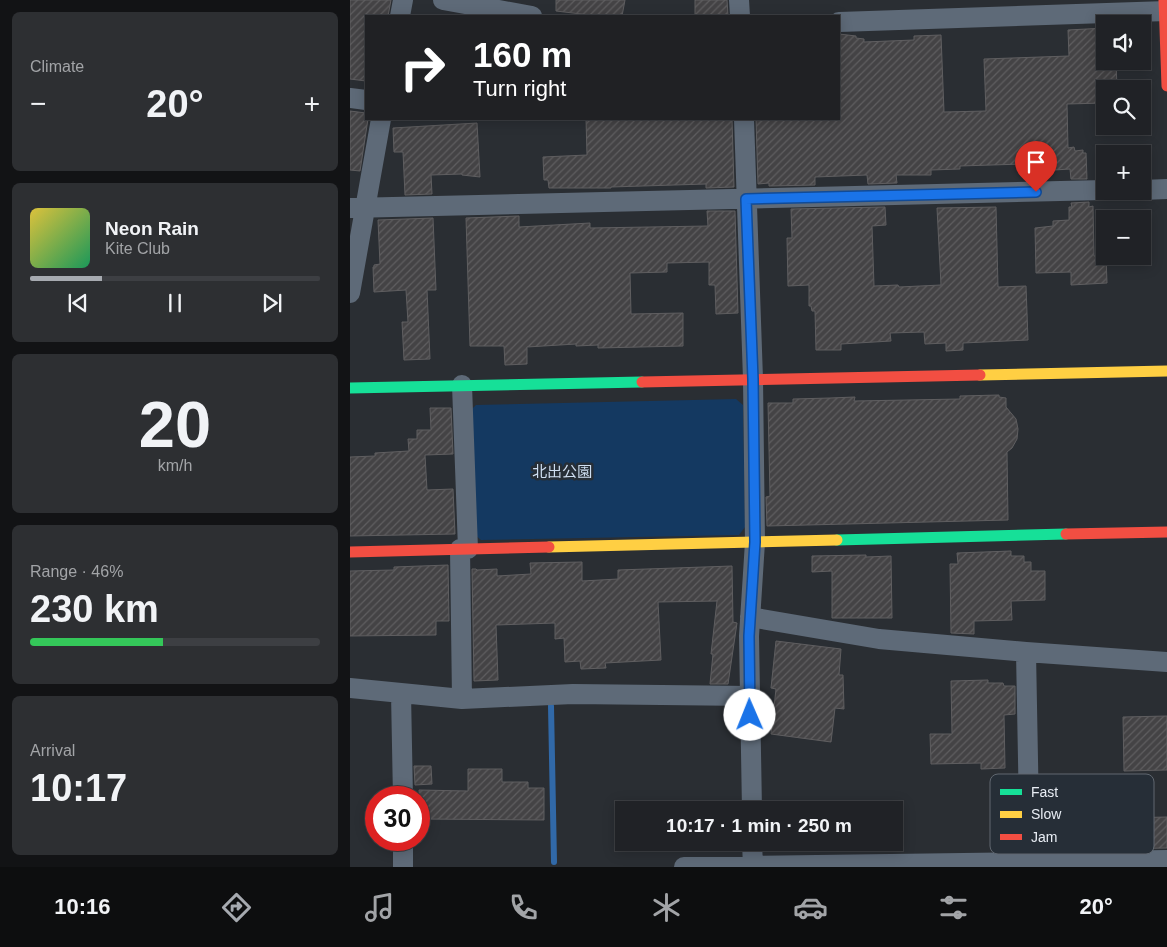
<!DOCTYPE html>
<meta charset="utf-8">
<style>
body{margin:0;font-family:Helvetica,"Noto Sans JP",sans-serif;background:#2d2f32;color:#f1f3f6;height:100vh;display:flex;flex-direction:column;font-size:19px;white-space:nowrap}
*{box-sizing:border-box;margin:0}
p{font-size:16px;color:#a2a4a7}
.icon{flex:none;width:28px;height:28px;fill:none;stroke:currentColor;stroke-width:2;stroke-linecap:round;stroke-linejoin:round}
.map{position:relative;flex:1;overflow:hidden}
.details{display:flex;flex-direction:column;gap:12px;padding:12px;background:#121315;width:350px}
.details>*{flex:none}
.guide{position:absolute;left:15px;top:15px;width:475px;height:105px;border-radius:0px;box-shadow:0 2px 12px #0003,0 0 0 1px #3d3f43;background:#202124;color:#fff;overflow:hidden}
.buttons{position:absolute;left:746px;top:15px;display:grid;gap:10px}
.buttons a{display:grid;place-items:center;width:55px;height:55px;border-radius:0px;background:#202226;box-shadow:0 2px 12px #0003,0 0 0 1px #3d3f43;font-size:25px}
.speed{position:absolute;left:15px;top:786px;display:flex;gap:10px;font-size:25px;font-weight:700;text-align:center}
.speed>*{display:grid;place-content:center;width:65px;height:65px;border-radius:50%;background:#202226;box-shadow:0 2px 12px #0003,0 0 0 1px #3d3f43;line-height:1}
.speed .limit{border:8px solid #d22;background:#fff;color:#111}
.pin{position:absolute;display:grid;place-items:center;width:42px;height:42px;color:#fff;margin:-51px -21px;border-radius:50% 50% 50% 0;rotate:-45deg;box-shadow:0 0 5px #0007}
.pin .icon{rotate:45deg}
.me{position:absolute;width:55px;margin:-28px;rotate:359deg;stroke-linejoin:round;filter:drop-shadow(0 0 4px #0008)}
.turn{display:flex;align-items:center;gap:18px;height:105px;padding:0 25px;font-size:22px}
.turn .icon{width:65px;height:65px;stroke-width:2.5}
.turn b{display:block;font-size:35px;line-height:42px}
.big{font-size:38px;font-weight:600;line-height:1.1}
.details .widget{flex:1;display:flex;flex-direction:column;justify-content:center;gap:8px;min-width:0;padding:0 18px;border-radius:8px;background:#2d2f32}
.details .dial{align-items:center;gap:0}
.dial b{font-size:65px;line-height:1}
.song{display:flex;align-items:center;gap:15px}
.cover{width:60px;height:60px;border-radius:8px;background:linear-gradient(135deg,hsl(50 70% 55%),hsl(150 70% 35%))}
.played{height:5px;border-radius:2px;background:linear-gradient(90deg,#a6aab0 25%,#3d3f43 25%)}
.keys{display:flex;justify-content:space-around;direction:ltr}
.heat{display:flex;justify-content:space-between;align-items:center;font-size:28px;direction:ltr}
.charge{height:8px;border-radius:4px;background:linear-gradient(90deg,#34c759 46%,#3d3f43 0)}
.trip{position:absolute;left:265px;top:801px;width:288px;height:50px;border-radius:0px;background:#202226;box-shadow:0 2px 12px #0003,0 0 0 1px #3d3f43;font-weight:600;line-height:50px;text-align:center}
.tabs{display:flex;height:80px;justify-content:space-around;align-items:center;background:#0d0e0f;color:#a2a4a7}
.tabs .icon{width:35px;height:35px}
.tabs .on{color:#a6aab0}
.tabs b{font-size:22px;color:#f1f3f6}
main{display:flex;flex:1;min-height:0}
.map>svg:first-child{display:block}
.green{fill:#143961}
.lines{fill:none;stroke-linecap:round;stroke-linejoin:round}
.stream{stroke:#3169a8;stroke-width:6}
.building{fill:url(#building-hatch);stroke:#5f5e60}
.street{stroke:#5e6a78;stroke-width:20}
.fast{stroke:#16e098;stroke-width:11}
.slow{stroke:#ffcf43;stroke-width:11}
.jam{stroke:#f24e42;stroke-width:11}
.route-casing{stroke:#114b97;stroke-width:12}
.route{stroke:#1a73e8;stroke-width:9}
.labels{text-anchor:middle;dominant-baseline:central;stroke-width:5;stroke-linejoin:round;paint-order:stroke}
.park-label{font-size:15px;fill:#cedef1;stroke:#262e37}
.key{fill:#262e37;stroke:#606770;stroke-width:1}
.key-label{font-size:14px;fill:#e8edf4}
</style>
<main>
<section class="details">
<div class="widget"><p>Climate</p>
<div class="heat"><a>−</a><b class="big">20°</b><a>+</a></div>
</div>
<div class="widget">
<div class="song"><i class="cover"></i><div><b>Neon Rain</b><p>Kite Club</p></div></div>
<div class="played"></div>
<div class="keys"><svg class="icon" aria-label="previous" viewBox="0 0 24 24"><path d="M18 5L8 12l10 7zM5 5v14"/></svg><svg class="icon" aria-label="pause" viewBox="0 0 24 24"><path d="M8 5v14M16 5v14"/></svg><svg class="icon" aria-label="next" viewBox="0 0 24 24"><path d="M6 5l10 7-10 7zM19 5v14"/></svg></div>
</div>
<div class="widget dial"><b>20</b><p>km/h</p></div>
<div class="widget"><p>Range · 46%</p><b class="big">230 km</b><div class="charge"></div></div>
<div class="widget"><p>Arrival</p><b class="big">10:17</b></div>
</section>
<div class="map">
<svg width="817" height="867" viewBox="0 0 817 867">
<defs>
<pattern id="building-hatch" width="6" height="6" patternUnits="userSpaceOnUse" patternTransform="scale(1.25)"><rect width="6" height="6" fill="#444345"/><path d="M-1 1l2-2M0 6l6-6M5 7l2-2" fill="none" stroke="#5f5e60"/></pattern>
</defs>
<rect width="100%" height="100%" fill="#2a2e33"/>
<!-- green -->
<path class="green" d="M386 399 393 405 395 527 389 535 131 540 124 534 120 411 126 405Z"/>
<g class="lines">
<!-- stream -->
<path class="stream" d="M201 706 204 862"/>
</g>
<!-- building -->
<path class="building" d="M0 0H41L38 16H16V81L0 79Z
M206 0H275L272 16H248L206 11Z
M345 0H377L378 15 345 16Z
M755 28V61H766L767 89H753L754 103 717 104 718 148 724 147 725 151 733 150V153H736L737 179H721L720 169 673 172V164L610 166V169L581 170V175H546L547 183 518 184 517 175 465 177V185L419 186V183L408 184 406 119H489V34L506 36V38L514 39V42L564 40V36L591 35 594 112 636 111 634 59 719 56 718 30Z
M0 111 16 113V119H18L10 171 0 170Z
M236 119H382L384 187 356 188V184L261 187V188H199L198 180H194L193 157 237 155Z
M127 123 130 177 112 175V174L81 175 82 194 55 195 53 152H44L43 128Z
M739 202V207L743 206 744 256H756L757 283 721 285V272L686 273 685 228 703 226V221L719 220V207H722L721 203Z
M535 207 536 225 522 226 524 286 548 285 549 287 591 285 587 208 646 207 648 287 676 286 678 340 613 343V350L596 351V343L575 344 574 332 540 333 541 341 491 344V350H466L465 311H462L461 306H459V285L438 286 437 238H442L441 209Z
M357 211H385L388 313 366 314 365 285H359V262L317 263V272L280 273 281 314 333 313V346L248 348V345L226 346V344L177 347V364L155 365 154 346H120L116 218 169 216V227L240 223V228L358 226Z
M83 218 86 290H77L80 359 54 360 52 322H58L56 290 24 292 23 267H24V265L30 264 28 220Z
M649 395V397L656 398V407L666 419 668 429 667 439 662 448 657 452 658 520 417 526 416 497 420 496 418 403H443V399L480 398 505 397 504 401 610 399V396Z
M80 408H101L103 454 75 455 77 490 103 489 105 534 0 536V457L25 456V453L59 451 58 439H67V430H81Z
M661 551V556H674V562H681V571H695V600L661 601 662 620 624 621V634L601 633 600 564H608L607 553Z
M516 555V557L541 556 542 618H482V571L462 572V556Z
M232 562V581L268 579V570L382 566 383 622 387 623 378 684H360L363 654H361L367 601 308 602 311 660 255 663 256 668 231 669 230 661 215 662 214 638 205 639V623L146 625 148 680 124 681 122 569H126L127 570 147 569V576L181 574 180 563Z
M98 565 99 621H86V635L0 636V571L44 570V567Z
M426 641 491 649 489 675H493L494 709 485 708 481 742 421 734 426 689 421 688Z
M638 680V683H653L654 686H665V714L654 715 655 768 631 769V763L581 764 580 734H602L601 681Z
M817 716V770L774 771 773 717Z
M64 766H81L82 784 65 785Z
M118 769H152V782H178V788H194V820L71 819 69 790 118 791Z
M817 817V848L700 850 699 824H741V832L773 831V818Z"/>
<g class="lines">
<!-- street -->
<path class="street" d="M93 0 182 16
M389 0 390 16
M50 16 53 0
M489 22 817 11
M0 98 16 100
M394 119 403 379 405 542 399 636 402 810
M792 190 817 189
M0 208 755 190
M0 293 31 119
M112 385 118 549
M110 549 112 699
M400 617 529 639 676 652 817 662
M676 652 680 867
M0 688 112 699 223 694 400 696
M51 693 53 798
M53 840V867
M402 842 403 867
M334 867 817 860"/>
<!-- fast -->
<path class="fast" d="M0 388 292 382
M487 540 716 534"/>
<!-- slow -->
<path class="slow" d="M630 375 817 371
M199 547 487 540"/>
<!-- jam -->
<path class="jam" d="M814 0 817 86
M292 382 630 375
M716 534 817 532
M0 552 199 547"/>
</g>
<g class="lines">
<!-- route casing -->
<g class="route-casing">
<path id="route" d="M400 715 399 636 405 542 403 379 396 199 686 192"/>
</g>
<!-- route -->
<use href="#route" class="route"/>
</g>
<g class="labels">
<!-- park labels -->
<g class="park-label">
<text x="212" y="471">北出公園</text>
</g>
</g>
<!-- legend -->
<rect x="640" y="774" width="164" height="80" rx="8" class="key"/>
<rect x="650" y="789" width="22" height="6" fill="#16e098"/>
<rect x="650" y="811" width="22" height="7" fill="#ffcf43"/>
<rect x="650" y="834" width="22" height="6" fill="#f24e42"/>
<g class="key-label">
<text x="681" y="797">Fast</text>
<text x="681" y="819">Slow</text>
<text x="681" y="842">Jam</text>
</g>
</svg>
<div class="buttons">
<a><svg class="icon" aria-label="sound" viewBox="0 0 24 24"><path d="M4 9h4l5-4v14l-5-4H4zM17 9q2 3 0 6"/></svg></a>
<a><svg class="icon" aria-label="search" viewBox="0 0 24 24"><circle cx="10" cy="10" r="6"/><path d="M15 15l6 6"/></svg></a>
<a>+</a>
<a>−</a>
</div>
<div class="speed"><div class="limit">30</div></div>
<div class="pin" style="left:686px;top:192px;background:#d93025"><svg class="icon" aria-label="arrive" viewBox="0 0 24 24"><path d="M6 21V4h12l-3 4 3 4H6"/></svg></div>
<svg class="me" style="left:400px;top:715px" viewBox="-20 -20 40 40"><circle r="19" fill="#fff"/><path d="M0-13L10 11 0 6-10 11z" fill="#1a73e8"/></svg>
<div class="trip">10:17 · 1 min · 250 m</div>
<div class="guide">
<div class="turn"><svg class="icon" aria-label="right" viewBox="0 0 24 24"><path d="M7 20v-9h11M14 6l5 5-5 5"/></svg><div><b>160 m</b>Turn right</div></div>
</div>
</div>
</main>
<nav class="tabs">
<b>10:16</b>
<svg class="icon on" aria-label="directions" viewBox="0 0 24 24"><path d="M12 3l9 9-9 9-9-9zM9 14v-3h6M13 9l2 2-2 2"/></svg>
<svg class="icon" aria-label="music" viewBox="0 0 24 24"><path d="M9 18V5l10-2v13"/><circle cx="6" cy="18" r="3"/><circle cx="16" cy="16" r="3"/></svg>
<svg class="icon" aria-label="phone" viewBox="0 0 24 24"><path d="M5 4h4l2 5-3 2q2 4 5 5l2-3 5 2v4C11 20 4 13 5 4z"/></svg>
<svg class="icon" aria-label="climate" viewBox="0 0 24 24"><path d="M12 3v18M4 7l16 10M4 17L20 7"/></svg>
<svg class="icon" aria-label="car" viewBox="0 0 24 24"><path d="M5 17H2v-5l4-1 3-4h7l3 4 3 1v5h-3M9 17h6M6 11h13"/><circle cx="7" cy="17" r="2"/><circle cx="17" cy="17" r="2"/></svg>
<svg class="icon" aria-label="filters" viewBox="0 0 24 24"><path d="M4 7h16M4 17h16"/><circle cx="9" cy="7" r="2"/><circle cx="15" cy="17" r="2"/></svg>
<b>20°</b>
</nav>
